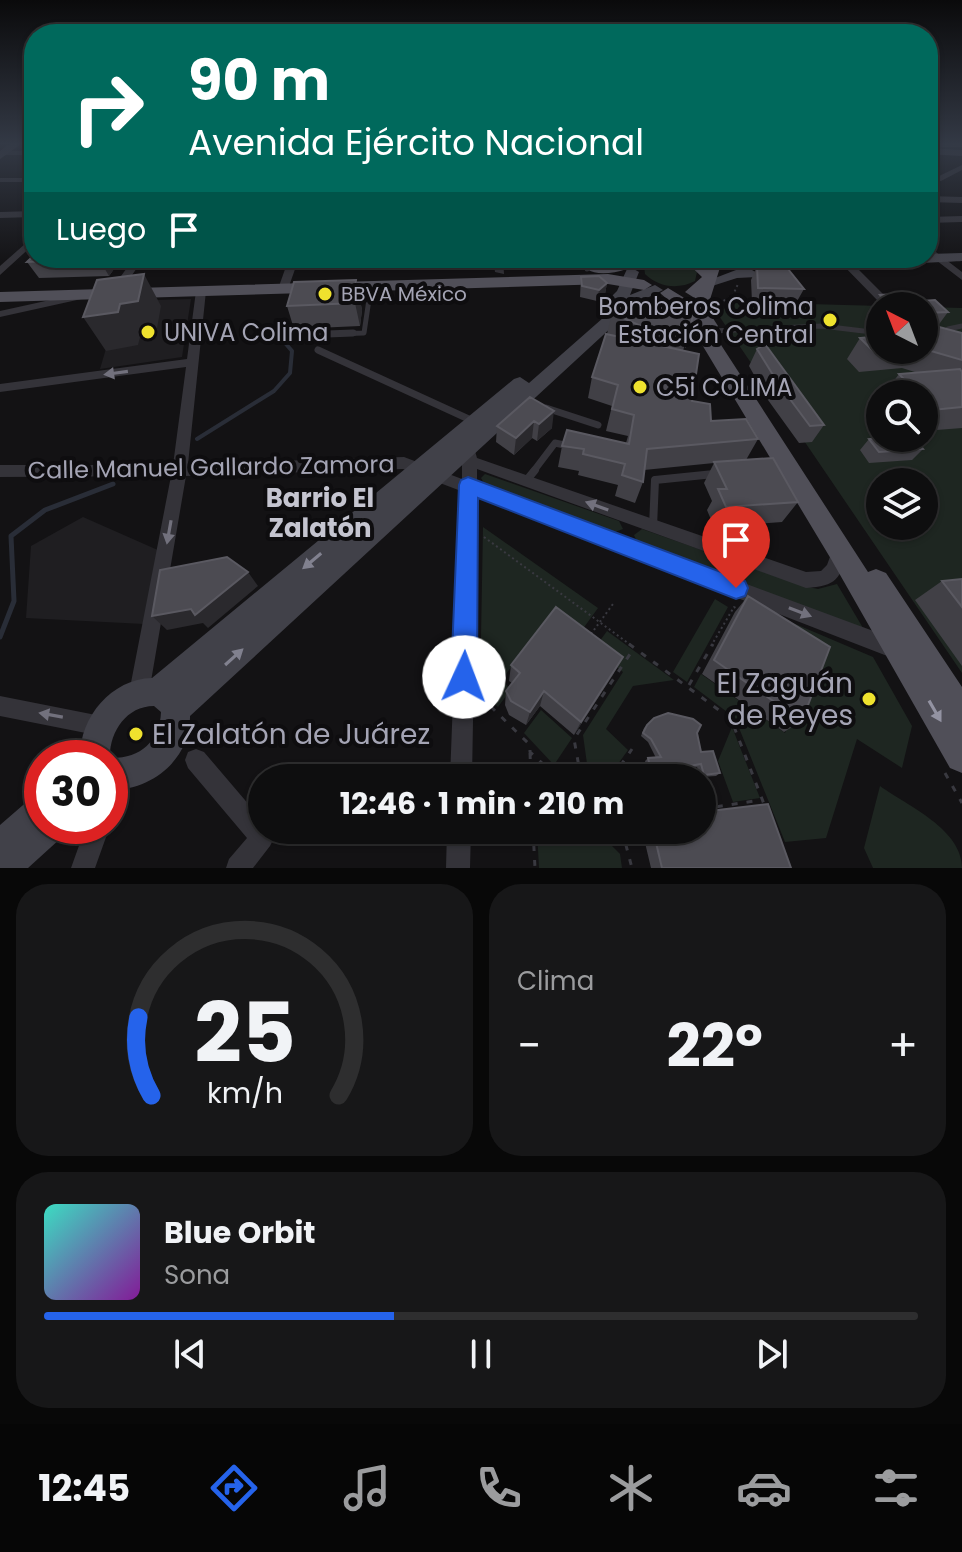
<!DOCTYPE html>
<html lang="es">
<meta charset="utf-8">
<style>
body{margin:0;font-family:Poppins,sans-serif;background:#171718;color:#f1f3f6;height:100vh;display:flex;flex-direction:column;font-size:30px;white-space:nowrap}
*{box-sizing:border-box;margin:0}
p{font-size:26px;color:#9b9c9e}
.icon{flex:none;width:44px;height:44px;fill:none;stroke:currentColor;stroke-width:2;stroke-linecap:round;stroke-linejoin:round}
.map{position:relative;height:868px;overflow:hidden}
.panel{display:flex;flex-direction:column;gap:16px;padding:16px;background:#080808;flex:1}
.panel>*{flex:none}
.banner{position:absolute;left:24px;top:24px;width:914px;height:244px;border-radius:32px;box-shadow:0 2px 6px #0004,0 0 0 2px #2e2e2f;background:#00695c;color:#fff;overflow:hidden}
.needle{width:52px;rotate:318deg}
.fabs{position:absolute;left:866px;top:292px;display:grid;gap:16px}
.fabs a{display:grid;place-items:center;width:72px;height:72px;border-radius:50%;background:#0e0e0f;box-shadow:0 2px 6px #0004,0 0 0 2px #2e2e2f;font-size:40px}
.speed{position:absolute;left:24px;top:740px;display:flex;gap:16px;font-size:40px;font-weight:700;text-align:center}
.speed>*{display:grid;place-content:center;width:104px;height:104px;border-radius:50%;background:#0e0e0f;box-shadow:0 2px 6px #0004,0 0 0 2px #2e2e2f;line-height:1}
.speed .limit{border:12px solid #d22;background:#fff;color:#111}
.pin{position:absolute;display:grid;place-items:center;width:68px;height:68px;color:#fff;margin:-82px -34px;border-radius:50% 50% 50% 0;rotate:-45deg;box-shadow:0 0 8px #0007}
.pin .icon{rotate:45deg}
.me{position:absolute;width:88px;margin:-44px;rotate:2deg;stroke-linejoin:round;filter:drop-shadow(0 0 6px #0008)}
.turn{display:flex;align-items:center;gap:28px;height:168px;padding:0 32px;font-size:36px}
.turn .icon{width:104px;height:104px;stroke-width:2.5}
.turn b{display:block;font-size:56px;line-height:68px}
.then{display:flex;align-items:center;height:76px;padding:0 32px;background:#0003;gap:16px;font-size:30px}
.big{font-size:60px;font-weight:700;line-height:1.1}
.panel .card{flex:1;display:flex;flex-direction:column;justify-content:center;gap:12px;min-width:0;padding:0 28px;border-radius:32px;background:#171718}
.panel .dial{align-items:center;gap:0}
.dial svg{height:208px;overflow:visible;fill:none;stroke:#2e2e2f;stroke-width:7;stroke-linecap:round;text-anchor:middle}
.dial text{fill:#f1f3f6;stroke:none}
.song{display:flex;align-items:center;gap:24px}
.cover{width:96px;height:96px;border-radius:12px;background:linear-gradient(135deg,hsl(170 70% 55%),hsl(290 70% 35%))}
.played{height:8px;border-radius:4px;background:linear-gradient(90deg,#2563eb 40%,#2e2e2f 40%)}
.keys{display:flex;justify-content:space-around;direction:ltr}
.heat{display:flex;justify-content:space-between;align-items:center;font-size:44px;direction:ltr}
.panel .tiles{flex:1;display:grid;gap:16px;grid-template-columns:1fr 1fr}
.card:last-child{grid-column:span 2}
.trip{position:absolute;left:248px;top:764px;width:468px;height:80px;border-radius:40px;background:#0e0e0f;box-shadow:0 2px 6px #0004,0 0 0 2px #2e2e2f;font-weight:700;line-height:80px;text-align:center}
.dock{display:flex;height:128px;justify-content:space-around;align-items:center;background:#060606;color:#9b9c9e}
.dock .icon{width:56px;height:56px}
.dock .current{color:#2563eb}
.dock b{font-size:36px;color:#f1f3f6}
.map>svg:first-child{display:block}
.built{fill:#1f1e21}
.green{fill:#1e2621;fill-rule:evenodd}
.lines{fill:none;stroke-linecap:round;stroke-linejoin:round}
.stream-far1{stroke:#292d37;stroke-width:4}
.stream{stroke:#292d37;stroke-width:5}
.path-far1{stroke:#393940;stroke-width:2;stroke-dasharray:2 3;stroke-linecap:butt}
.path{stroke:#393940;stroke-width:3;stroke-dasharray:6 9;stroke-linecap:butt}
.lane-far2{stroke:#343339;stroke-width:5}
.lane-far1{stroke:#343339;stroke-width:7}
.lane{stroke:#343339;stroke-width:8}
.street{fill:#343339;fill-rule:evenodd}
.secondary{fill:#414149;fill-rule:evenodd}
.primary{fill:#504f58;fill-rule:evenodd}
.wall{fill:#414046}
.shaded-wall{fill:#2a292d}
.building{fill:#4c4b52;stroke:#5a5961;stroke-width:2}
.oneway{fill:#72717d}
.oneway2{fill:#81818f}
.oneway3{fill:#9393a2}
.route{fill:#2563eb;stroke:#184099;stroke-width:2}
.poi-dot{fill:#efe22e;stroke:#0e0d0f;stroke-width:3}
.labels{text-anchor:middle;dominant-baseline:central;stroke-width:8;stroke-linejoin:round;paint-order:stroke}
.far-poi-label{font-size:20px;fill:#a4a4b4;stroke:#0e0d0f;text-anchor:start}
.poi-label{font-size:24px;fill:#a4a4b4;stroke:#0e0d0f;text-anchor:start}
.street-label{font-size:24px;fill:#a4a4b4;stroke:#0e0d0f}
.neighbourhood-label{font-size:26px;font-weight:bold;fill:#c5c5d0;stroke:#0e0d0f}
.near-poi-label{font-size:28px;fill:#a4a4b4;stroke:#0e0d0f;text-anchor:end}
</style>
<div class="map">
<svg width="962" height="868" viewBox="0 0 962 868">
<rect width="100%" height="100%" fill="#131214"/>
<!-- built -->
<path class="built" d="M191 299 182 357 100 369 120 301Z
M83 517 160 551 144 624 26 618 31 546Z"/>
<!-- green -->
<path class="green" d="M672 258 688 263 697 272 695 281C678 290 658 287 645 274L644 265 655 259Z
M735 302 882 306 880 350H924V307L962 308V673L717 313ZM880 394H924V438H880ZM880 482H924V526H880Z
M485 474 619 521 623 529 615 532 484 483 481 478Z
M483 527 598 608 577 637 551 617 501 680 511 689 498 707 480 691Z
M642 529 804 586 818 589 837 584 866 633 638 544 634 535Z
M715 599 728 607 687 682 673 672Z
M793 623 873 657 912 726 902 768 857 739 826 838 785 842 735 718 694 687 701 674 785 733 815 661 786 642Z
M607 631 674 680 633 686 606 729 628 750 608 778H589L583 735 623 672 594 649Z
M541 710 572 738 554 765 524 733Z
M732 727 760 798 733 802 718 761Z
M880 786C908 806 962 829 962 868H873L864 848Z
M537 830H596L620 854 622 868H539Z"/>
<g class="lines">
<!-- stream-far1 -->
<path class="stream-far1" d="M197 439 274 391 290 373 292 351 280 337"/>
<!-- stream -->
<path class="stream" d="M0 637 14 601 11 536 45 510 113 484"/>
<!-- path-far1 -->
<path class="path-far1" d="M715 306 733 295 738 284
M484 537 632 646
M591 634 613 604
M711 646 734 607 737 609"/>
<!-- path -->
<path class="path" d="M629 644 731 719 764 804
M689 685 713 644
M480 696 530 745V752L558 778
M530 753 531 778
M945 773 962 803
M581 778 574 739 634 648
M612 778 632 749
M702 809 761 800
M533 830 535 868
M622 830 632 868"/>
<!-- lane-far2 -->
<path class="lane-far2" d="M586 258 587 269
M712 331 822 326 880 333
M301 335 364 333 371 286
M949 335 948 329 962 326"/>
<!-- lane-far1 -->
<path class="lane-far1" d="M949 333 950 338
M301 335 353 333
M318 350 473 421
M546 408 598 425
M533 472 555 443 569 446"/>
<!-- lane -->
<path class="lane" d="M526 481 535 470
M653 527 655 480 714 474"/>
<!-- street -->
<path class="street" d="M0 151H34V155H0Z
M962 165V170L941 181H928V177H937Z
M0 178H34V182H0Z
M928 196 962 197V203L928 202Z
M34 211V217L0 218V212Z
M962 216V222L928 223V217Z
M34 236V244L0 275V266Z
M928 246 962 272V280L928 254Z
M134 258H144L120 292H112L111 290Z
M289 258H299L288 289 283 292 278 289Z
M493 258H503L504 274 495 272Z
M836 258H847L886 297V301H878Z
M201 288 206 291 188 464 404 457 462 479V465L447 461 445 457 447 453 452 451 463 454 470 449 475 451 477 458 806 572 821 571 827 565 834 546 840 544 846 546 848 551C840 579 837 586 806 588L477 469V484L895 639 902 642 905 649 902 656 895 659 477 497 472 778H450L461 491 403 469 186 476 149 693 146 700 139 703 132 700 129 693 171 476 0 477V465H173L186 367 0 392V384L187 359 196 291Z
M82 293 86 294V298L0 317V311Z
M0 696 101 716 108 719 111 726 108 733 101 736 0 716Z
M196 749 204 752 262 820V830H270L274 838 270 846 253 868H226L229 859 247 838 188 768 185 760 188 752Z
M86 826H110L95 868H71Z
M447 830H471L470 868H446Z"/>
<!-- secondary -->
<path class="secondary" d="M9 144H21L0 159V151Z
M928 148 962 150V156L928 154Z
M962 253V261C918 263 708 277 684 258H928V254Z
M632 268 639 272 630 295 655 285 663 290 639 302 190 716C191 759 151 791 110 790V758H80C79 718 111 679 152 678L514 379 520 377 529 383 620 303 609 299 617 291 627 269ZM154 706 161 712C160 742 139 759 110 758 109 733 126 706 154 706Z
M736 270H752L759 274 757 277 737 278 709 287 702 283Z
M42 795V826H66L61 838 28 868H0V825L30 799Z"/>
<!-- primary -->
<path class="primary" d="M627 258 644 260C632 270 600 279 587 269L589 266Z
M682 258H700L706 262 707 258H723L707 309 718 326 712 331 868 572 876 569 886 573 962 687V773L950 768 831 559 683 313 660 293 668 288 691 302 693 297 685 292 702 277Z
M608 274 644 280 652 285 644 290 608 284 0 302V292Z"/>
</g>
<!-- wall -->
<path class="wall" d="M928 144H962V147H928Z
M34 258H122L109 276 39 278 27 262Z
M301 258H327L320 265H303Z
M531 258H553L550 263Z
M757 266 804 289 796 303 752 302 751 280Z
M581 277 607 283 605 294 597 301 580 297Z
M356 280 362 310 360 326 294 329 287 306Z
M900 294 908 302 935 300 948 312 937 327 962 333V428L924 431V394H884L899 374 918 373 902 368 859 372 847 359 860 338 880 336V350H924V306H880V324L869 312 880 295Z
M636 306 694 312 683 351 692 401 711 421 758 439 746 460 798 502 782 522 714 527 707 510 712 501 704 483 714 463 644 470 643 482 635 503 615 496 618 485 578 475 579 471 558 467 562 446 626 443 628 436 606 431 612 406 588 398 592 377 607 334 612 313Z
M757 349 824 425 812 442 799 443 768 400 749 366Z
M530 397 552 428 537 441 532 438 514 455 496 442 497 426Z
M869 439 923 449 912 460 869 463 860 450Z
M962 579V666L915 600 942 581Z
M748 596 802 721 784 732 702 674 735 612Z
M511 665 614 673 574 735 540 706 526 725 509 715 505 705 506 691 512 683 509 681Z
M654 718 697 733 701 752 720 773 716 776 700 777 697 767 668 772 669 778H649L645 761 648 758H656L648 742 641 736 644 728Z
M642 830H702L791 868H651Z"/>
<!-- shaded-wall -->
<path class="shaded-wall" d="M100 258H122L109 276 99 259Z
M319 258H327L320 265Z
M144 274 161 306 156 334 140 337 138 345 106 351 83 317 120 304Z
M356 280 362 310 360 326 355 303V288Z
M607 283 605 294 597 301 599 290Z
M554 411 552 428 537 441 539 424Z
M534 421 532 438 514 455 516 438Z
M248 572 258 586 208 628 203 623 167 630 152 616Z
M623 657 614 673 574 735 581 722Z
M544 691 540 706 526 725 530 712Z"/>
<!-- building -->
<path class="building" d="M34 255V258H100L99 259 27 262Z
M784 264 804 289 758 288 757 266Z
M144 274 138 301 120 304 118 312 83 317 97 280Z
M599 276 607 283 599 290 582 286 581 277Z
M356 280 355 288H357L355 303 287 306 294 282Z
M900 294 908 302 935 300 948 312 924 313V306H890L880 295Z
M637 301 694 312 685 346 612 313 624 303 636 306Z
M924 323 962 333V360L924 349Z
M606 334 699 354 692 401 710 404 711 421 746 419 758 439 647 449 643 482 622 475 625 464 583 454 584 449 562 446 567 430 629 444 634 415 612 409 618 385 592 377Z
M880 336V350H892L874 352 860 338Z
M765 344 824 425 810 426 778 383 757 349Z
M960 369 962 372V407L932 410 924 401V394H918L899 374Z
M530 397 554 411 539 424 534 421 516 438 497 426Z
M882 438H914L923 449 879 452 869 439Z
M773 458 798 502 726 507 718 489H727L714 462Z
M227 557 248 572 195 615 191 609 152 616 160 570Z
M962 579V607L942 581Z
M748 596 830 647 802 721 714 660Z
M556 607 623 657 581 722 544 691 530 712 511 701 506 691 520 673 511 665Z
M668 713 693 719 701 725 697 733 701 752 713 751 720 773 704 775 701 764 667 770 669 778H653L648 758 661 757 651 739 643 733 647 725 654 718Z
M768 804 791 868H662L653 830H702V812Z"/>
<!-- one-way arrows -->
<defs><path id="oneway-solid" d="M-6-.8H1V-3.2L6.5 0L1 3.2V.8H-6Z" transform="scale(2)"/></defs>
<g class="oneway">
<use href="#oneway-solid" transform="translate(116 373) rotate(172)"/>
<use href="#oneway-solid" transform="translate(597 506) rotate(-160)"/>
<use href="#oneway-solid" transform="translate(169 532) rotate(100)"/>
<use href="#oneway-solid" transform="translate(800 612) rotate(21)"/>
<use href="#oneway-solid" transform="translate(51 715) rotate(-170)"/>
</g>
<g class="oneway2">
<use href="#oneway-solid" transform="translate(312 561) rotate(140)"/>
<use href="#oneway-solid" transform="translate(234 657) rotate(-42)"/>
</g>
<use class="oneway3" href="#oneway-solid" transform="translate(935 711) rotate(60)"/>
<!-- sky -->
<linearGradient id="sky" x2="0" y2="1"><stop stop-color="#0a0a0b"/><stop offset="0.54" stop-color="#333945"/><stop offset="1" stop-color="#333945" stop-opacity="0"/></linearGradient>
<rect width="962" height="266" fill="url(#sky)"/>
<!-- route -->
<path class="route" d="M468 477 745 581 748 588 745 596 736 599 478 498 477 677 473 686 464 689 455 686 451 677 459 485 461 480Z"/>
<!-- markers -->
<g class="poi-dot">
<circle cx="325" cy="294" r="8"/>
<circle cx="830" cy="320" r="8"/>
<circle cx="148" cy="332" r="8"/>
<circle cx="640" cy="387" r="8"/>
<circle cx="869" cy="699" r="8"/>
<circle cx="136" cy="734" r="8"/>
</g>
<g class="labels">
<!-- far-poi labels -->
<g class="far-poi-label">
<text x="341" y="294">BBVA México</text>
</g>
<!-- poi labels -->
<g class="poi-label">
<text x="814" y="306" text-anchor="end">Bomberos Colima<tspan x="814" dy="28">Estación Central</tspan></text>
<text x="164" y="332">UNIVA Colima</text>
<text x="656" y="387">C5i COLIMA</text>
</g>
<!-- street labels -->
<g class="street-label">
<text transform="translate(211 467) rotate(-1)">Calle Manuel Gallardo Zamora</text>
</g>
<!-- neighbourhood labels -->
<g class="neighbourhood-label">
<text x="320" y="498">Barrio El<tspan x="320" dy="30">Zalatón</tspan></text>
</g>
<!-- near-poi labels -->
<g class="near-poi-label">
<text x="853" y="683">El Zaguán<tspan x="853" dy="32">de Reyes</tspan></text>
<text x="152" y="734" text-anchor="start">El Zalatón de Juárez</text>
</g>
</g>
</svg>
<div class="fabs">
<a><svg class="needle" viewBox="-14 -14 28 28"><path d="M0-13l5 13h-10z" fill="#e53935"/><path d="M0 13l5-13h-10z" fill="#9b9c9e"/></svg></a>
<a><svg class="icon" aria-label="search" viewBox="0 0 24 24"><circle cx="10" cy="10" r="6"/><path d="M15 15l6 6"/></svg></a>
<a><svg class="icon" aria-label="layers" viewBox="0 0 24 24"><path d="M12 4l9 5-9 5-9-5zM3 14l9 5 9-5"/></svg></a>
</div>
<div class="speed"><div class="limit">30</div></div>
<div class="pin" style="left:736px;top:588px;background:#d93025"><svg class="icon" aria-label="arrive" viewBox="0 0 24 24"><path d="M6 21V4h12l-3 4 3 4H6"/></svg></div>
<svg class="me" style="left:464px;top:677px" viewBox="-20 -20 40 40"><circle r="19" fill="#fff"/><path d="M0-13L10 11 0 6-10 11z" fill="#2563eb"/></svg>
<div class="trip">12:46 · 1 min · 210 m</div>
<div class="banner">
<div class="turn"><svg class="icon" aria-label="right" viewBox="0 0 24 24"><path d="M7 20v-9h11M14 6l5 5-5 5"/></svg><div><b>90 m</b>Avenida Ejército Nacional</div></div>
<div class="then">Luego<svg class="icon" aria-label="arrive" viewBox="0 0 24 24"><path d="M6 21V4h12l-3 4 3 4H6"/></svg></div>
</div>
</div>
<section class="panel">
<div class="tiles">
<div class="card dial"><svg viewBox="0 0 100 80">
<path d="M14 69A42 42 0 1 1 86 69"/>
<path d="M14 69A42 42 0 0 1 9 39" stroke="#2563eb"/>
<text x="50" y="56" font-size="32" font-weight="700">25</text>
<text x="50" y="72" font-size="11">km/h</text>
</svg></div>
<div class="card"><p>Clima</p>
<div class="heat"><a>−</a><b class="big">22°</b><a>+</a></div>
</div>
<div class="card">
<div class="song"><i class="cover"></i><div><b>Blue Orbit</b><p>Sona</p></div></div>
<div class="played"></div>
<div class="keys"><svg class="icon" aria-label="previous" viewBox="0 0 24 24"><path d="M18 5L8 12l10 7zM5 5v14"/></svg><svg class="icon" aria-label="pause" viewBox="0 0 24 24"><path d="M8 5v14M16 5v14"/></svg><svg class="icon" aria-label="next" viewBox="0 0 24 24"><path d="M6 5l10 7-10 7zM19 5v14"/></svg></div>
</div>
</div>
</section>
<nav class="dock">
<b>12:45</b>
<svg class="icon current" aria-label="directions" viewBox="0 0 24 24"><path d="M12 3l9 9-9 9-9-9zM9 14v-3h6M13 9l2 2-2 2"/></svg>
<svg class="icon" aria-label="music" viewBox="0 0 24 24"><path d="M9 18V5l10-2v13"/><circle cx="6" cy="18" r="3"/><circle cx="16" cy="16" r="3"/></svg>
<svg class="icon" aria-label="phone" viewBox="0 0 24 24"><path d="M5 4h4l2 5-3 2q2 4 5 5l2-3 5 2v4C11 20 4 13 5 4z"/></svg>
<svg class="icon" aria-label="climate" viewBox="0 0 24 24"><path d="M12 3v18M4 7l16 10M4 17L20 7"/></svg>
<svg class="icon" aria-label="car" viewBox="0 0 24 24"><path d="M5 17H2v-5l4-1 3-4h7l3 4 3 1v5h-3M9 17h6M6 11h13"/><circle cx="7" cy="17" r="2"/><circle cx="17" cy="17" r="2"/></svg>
<svg class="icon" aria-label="filters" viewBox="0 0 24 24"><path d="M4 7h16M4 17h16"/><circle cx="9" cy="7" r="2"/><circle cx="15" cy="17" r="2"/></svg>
</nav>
